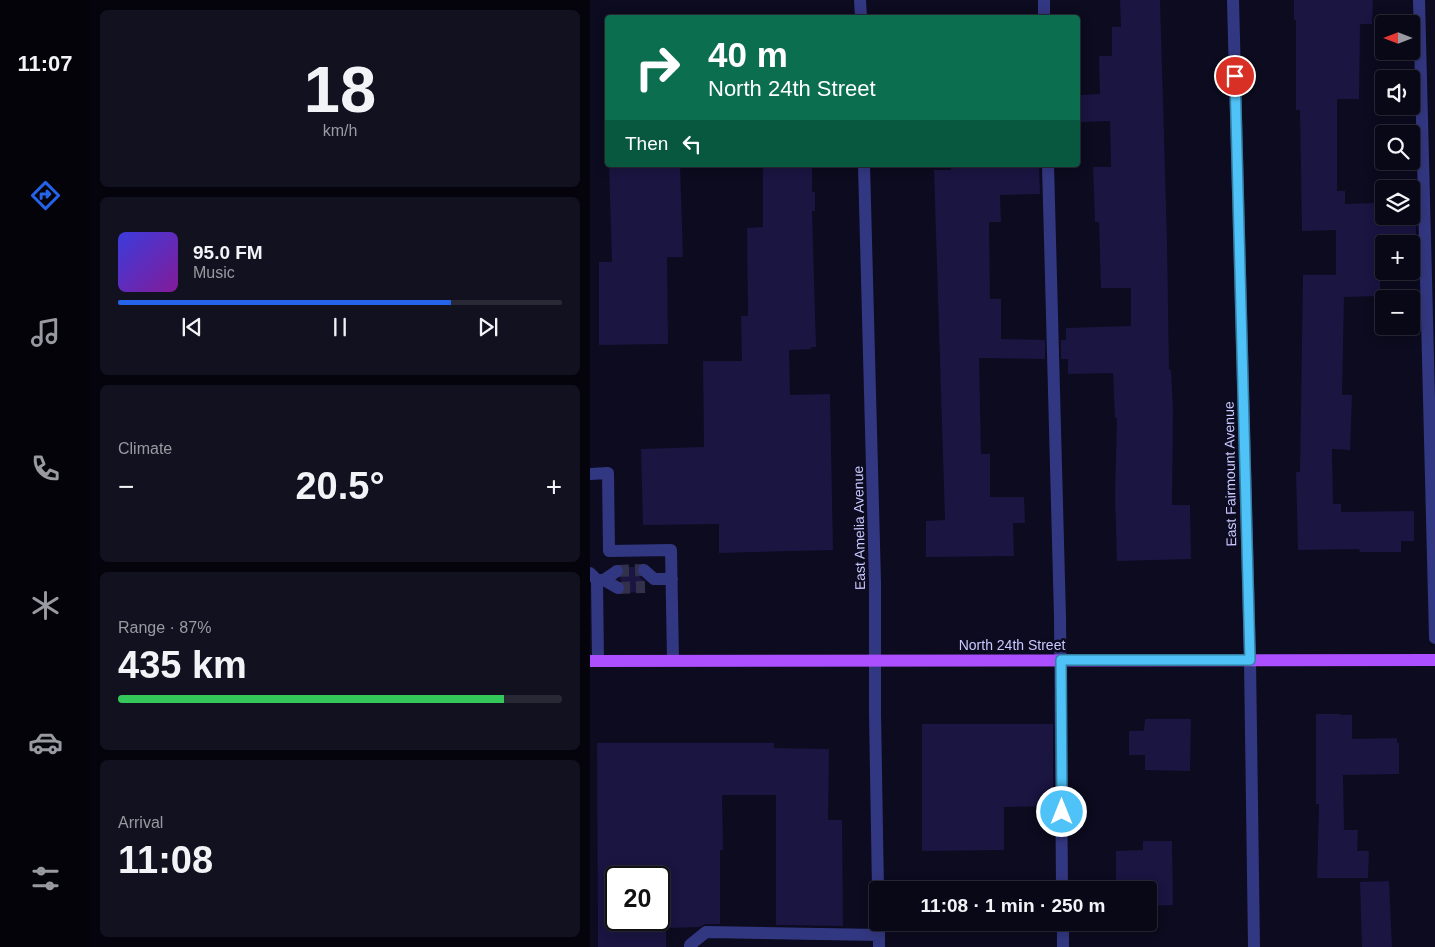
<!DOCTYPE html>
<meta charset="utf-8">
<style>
body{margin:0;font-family:Helvetica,sans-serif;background:#121120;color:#f1f3f6;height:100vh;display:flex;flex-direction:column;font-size:19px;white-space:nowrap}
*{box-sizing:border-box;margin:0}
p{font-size:16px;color:#999aa1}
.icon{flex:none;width:28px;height:28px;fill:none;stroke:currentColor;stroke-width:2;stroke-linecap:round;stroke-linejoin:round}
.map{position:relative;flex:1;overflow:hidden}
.drawer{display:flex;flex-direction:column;gap:10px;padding:10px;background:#05040d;width:500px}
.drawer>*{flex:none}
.top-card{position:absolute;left:15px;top:15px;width:475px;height:152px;border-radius:5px;box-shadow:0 2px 12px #0003,0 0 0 1px #292936;background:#0b6e4f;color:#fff;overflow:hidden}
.needle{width:32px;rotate:270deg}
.controls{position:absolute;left:785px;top:15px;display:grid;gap:10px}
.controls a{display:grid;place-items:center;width:45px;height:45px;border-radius:5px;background:#090817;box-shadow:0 2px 12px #0003,0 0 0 1px #292936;font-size:25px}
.speed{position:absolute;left:15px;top:866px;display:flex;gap:10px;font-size:25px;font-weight:700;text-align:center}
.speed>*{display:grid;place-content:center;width:65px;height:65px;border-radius:50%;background:#090817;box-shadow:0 2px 12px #0003,0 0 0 1px #292936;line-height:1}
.speed .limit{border:2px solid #111;border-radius:8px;background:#fff;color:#111}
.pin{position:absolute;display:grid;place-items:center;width:42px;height:42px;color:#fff;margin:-21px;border:2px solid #fff;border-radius:50%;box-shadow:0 1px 5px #0007}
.me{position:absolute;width:55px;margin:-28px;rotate:0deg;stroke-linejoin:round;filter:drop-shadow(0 0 4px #0008)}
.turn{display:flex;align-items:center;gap:18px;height:105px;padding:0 20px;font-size:22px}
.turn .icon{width:65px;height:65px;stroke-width:2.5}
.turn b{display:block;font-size:35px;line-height:42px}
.then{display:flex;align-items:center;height:48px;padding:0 20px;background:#0003;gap:10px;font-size:19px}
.big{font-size:38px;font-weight:600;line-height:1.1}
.drawer .widget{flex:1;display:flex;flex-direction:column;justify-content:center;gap:8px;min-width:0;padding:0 18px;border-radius:8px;background:#121120}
.drawer .dial{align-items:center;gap:0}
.dial b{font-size:65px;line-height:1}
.song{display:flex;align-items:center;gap:15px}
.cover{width:60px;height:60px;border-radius:8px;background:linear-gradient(135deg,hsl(240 70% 55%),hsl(290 70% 35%))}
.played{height:5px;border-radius:2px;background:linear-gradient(90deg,#2563eb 75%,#292936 75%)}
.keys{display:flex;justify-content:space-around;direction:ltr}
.heat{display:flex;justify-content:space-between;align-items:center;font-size:28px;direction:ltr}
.charge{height:8px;border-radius:4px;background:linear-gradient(90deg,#34c759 87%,#292936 0)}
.trip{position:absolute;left:279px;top:881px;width:288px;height:50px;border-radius:5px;background:#090817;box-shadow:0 2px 12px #0003,0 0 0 1px #292936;font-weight:600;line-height:50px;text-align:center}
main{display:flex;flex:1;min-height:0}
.dock{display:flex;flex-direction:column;width:90px;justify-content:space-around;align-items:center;background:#040309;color:#999aa1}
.dock .icon{width:35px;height:35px}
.dock .current{color:#2563eb}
.dock b{font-size:22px;color:#f1f3f6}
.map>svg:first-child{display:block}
.building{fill:#1a1541;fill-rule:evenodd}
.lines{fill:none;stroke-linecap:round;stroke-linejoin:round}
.minor-tunnel{stroke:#32314c;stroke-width:12;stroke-dasharray:12 6;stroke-linecap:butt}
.minor{stroke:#323781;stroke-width:12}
.major{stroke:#ab4fff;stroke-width:12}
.route-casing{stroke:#337fa1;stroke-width:12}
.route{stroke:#4fc3f7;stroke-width:9}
.labels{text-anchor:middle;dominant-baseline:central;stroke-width:5;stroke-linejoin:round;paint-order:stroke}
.street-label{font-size:14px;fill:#c9c8ff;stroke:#0c0b1f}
</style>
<main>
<nav class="dock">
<b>11:07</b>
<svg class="icon current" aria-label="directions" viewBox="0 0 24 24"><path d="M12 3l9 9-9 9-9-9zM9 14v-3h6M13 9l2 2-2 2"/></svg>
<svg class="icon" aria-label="music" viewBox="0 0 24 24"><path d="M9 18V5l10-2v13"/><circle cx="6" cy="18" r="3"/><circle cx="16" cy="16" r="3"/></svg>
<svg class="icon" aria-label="phone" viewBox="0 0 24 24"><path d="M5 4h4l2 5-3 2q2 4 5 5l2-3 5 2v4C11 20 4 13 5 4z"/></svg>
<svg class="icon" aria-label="climate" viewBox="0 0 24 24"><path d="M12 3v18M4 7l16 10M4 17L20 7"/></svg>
<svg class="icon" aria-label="car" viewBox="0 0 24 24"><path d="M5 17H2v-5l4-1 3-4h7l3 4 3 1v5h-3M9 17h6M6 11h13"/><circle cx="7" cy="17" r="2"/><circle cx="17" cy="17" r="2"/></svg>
<svg class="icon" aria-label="filters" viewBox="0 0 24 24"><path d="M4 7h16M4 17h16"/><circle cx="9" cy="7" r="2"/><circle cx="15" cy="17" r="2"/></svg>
</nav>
<section class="drawer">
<div class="widget dial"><b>18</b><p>km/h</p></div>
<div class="widget">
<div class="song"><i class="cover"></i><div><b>95.0 FM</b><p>Music</p></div></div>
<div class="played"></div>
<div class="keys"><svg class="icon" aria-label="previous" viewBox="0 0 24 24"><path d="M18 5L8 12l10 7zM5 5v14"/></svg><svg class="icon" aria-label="pause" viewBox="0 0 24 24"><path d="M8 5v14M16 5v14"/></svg><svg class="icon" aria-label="next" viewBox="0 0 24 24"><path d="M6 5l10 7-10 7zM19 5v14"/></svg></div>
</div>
<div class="widget"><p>Climate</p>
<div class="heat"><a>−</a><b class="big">20.5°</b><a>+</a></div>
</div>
<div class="widget"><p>Range · 87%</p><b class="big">435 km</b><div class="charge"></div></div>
<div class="widget"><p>Arrival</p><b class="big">11:08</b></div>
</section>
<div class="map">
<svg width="845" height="947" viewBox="0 0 845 947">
<rect width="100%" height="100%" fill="#0c0b1f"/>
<!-- building -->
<path class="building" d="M530 0H570L577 240 579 370H581L583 411 582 505H600L601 559 527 561 525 496 527 418H525L523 373 478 374V359H471V340H476V328L541 326V288H511L509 222H505L503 167H521L520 121 491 122V95L510 94 509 56H522V27H531Z
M704 0H783L782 24H770L769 99H747V191H755V204L789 203V225L826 224V278L790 279V296L754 297 752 395H762L760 450 742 449 743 504H751V512L824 511V541H811V552H770L769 549 708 550 706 472H710L713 275H746V230L712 231 710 110H706V20H704ZM794 244H821V271H794Z
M19 165H90L93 257H77L78 344 9 345V262H22Z
M173 165H222V192H225V211H222L226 347H221V349L199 350 200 395 240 394 243 550 129 553V524L53 525 51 449 114 447 113 361H152L151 316H158L157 228 173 227Z
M361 165H449L450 194 410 195 411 222H399L400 299H411V339L455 340V359L389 358 391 454H400V497H434L435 523H423L424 556 336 557V521L355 520 344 170H361Z
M34 567H47L46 573 55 582V592L35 593V584L29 579 34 574Z
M726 714H750V715H762V739L807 738V743H809V774L753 775 754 830H768L767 851H779L778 878H727L729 804H726Z
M555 719H601L600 771 555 770V755H539V731H554Z
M332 724H463V806L414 807V850L332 851Z
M7 743H184V748L239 749 238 820H252L253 926 186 925V795H132L133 850H130V924H116L109 927 76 928V947H8ZM26 878H69V920H26Z
M553 841H582L583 905 558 906V890H542V880H526V851L553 850Z
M799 881 802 947H772L770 882Z"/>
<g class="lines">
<!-- minor-tunnel -->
<path class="minor-tunnel" d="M27 571 54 570
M28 588 55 587"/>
<!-- minor -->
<path class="minor" d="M270 0 271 18
M454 0V18
M643 0 660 660 664 947
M829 0 845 638
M274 165 285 582V713L288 890
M458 165 470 617 472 890
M0 474 18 473 19 551 81 550 83 660
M54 570 64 579H82
M0 573 7 580H14L27 571
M7 580 8 661
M14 580 28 588
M289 922V947
M473 922V947
M100 947V945L116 932 289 935"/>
<!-- major -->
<path class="major" d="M0 661 845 660"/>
</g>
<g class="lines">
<!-- route casing -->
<g class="route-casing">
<path id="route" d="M472 812 471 660H660L645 76"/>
</g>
<!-- route -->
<use href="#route" class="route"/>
</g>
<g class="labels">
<!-- street labels -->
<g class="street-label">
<text transform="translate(640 474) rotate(-91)">East Fairmount Avenue</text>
<text transform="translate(269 528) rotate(-91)">East Amelia Avenue</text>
<text x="422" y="645">North 24th Street</text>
</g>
</g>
</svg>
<div class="controls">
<a><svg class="needle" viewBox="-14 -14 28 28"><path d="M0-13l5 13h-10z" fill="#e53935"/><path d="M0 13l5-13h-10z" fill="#999aa1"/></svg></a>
<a><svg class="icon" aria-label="sound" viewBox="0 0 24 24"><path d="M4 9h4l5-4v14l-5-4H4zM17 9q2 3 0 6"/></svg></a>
<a><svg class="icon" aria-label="search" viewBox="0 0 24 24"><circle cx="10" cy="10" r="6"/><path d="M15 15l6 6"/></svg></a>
<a><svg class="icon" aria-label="layers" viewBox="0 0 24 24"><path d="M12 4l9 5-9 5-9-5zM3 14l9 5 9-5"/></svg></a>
<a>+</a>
<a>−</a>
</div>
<div class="speed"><div class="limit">20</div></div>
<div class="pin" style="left:645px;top:76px;background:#d93025"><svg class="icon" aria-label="arrive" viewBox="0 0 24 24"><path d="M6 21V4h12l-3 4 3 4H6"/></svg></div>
<svg class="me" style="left:472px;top:812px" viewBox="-20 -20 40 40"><circle r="17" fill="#4fc3f7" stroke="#fff" stroke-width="3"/><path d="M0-11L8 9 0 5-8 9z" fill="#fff"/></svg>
<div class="trip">11:08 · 1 min · 250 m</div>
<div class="top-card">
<div class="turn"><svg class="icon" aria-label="right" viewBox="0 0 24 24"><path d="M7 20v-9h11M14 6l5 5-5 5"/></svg><div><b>40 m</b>North 24th Street</div></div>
<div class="then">Then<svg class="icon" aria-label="left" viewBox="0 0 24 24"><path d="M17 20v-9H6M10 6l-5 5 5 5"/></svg></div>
</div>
</div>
</main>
